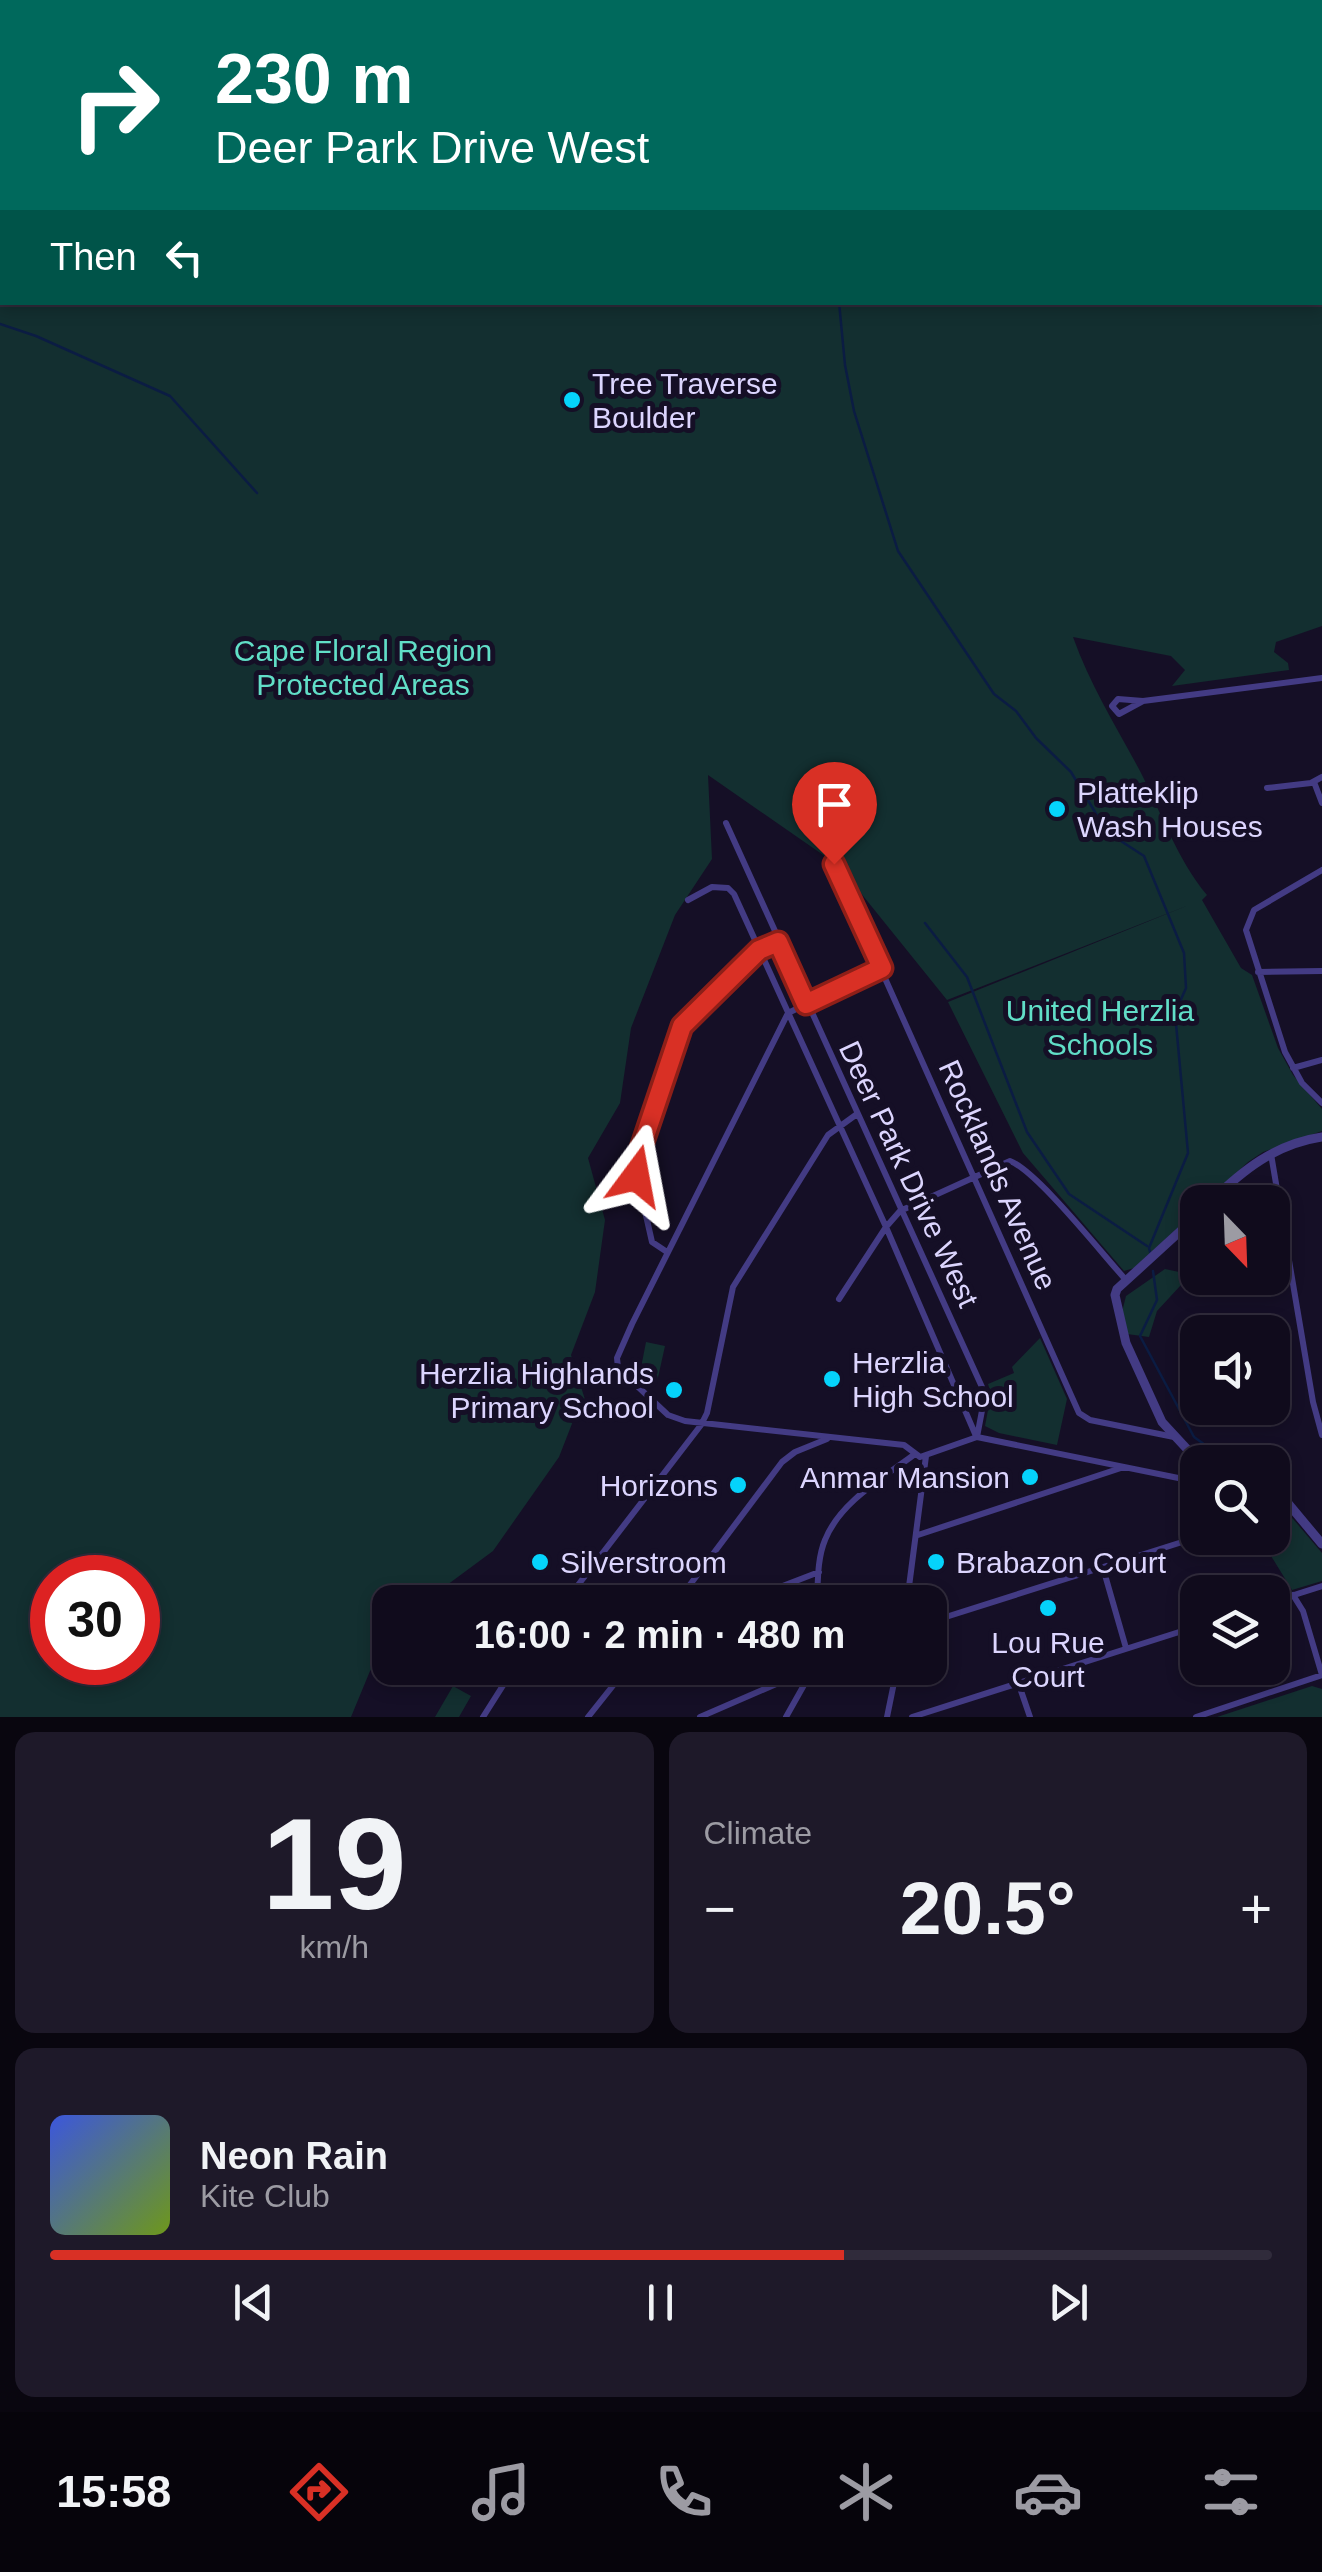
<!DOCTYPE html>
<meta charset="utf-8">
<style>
body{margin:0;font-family:Helvetica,sans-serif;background:#1e1929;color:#f1f3f6;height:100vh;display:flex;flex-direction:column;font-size:38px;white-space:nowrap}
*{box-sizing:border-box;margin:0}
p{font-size:32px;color:#9c9ba3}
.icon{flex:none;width:55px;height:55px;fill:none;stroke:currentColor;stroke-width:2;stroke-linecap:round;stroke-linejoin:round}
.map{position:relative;height:1717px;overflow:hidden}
.panel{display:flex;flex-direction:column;gap:15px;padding:15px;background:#09060f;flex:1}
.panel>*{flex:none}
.top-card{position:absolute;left:0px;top:0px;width:1322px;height:305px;box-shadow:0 5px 15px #0003,0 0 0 2px #302b3b;background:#00695c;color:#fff;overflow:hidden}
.needle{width:65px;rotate:157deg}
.buttons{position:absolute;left:1180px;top:1185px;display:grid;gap:20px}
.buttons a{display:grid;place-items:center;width:110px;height:110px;border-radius:20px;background:#100b1c;box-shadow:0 5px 15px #0003,0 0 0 2px #302b3b;font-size:50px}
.speed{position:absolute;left:30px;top:1555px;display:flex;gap:20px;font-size:50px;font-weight:700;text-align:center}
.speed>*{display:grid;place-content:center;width:130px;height:130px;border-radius:50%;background:#100b1c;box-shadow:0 5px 15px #0003,0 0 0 2px #302b3b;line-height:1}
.speed .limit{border:15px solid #d22;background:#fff;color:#111}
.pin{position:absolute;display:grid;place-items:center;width:85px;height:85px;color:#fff;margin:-102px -42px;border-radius:50% 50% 50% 0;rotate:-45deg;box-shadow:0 0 10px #0007}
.pin .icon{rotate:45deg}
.me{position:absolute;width:110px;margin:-55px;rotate:13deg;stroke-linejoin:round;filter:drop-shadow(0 0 8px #0008)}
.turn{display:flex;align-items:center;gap:35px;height:210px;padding:0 50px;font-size:45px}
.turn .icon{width:130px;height:130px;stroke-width:2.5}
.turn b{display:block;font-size:70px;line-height:85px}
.then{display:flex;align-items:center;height:95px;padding:0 50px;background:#0003;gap:20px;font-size:38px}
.big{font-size:75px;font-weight:700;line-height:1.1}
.panel .card{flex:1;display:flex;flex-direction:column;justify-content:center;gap:15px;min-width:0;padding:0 35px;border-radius:20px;background:#1e1929}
.panel .dial{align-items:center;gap:0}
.dial b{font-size:130px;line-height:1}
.song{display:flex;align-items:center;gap:30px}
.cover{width:120px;height:120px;border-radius:15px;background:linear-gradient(135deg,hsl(230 70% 55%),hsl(80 70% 35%))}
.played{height:10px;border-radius:5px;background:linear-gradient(90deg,#d93025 65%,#302b3b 65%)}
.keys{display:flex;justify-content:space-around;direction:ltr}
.heat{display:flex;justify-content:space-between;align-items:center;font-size:55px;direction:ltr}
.panel .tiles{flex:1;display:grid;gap:15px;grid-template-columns:1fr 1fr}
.card:last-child{grid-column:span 2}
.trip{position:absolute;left:372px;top:1585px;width:575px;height:100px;border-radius:20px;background:#100b1c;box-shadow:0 5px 15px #0003,0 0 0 2px #302b3b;font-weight:700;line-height:100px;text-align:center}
.menu{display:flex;height:160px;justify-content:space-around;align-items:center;background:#06040b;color:#9c9ba3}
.menu .icon{width:70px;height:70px}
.menu .current{color:#d93025}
.menu b{font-size:45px;color:#f1f3f6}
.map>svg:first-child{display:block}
.green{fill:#132f30;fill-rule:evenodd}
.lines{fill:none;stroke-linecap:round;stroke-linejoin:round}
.stream{stroke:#0b1c43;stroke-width:2.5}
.minor{stroke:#433b84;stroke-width:6}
.tertiary{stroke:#433b84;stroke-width:9}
.route-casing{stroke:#8d1f18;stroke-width:25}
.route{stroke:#d93025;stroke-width:18}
.poi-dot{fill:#05d3fb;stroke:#150f26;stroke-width:4}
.labels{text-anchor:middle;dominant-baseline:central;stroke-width:10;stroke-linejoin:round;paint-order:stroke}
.poi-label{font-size:30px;fill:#dcd5fe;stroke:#150f26;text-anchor:start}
.park-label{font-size:30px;fill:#61dec7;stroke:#150f26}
.street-label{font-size:30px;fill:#dcd5fe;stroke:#150f26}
</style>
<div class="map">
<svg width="1322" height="1717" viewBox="0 0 1322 1717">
<rect width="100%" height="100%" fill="#150f26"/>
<!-- green -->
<path class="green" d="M0 0H1322V626L1276 642 1274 652 1288 663 1289 670 1172 686 1185 670 1171 656 1073 637C1090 685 1116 726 1140 771 1161 812 1177 859 1207 895L1202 900 1241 968 1252 975 1278 1048 1293 1075 1322 1109V1131L1263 1152 1248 1162 1205 1202H1198L1197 1210 1134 1268 1124 1271 1023 1153 948 1002 1189 905 947 1000 839 866 708 775 712 859 675 915 631 1028 620 1103 588 1158 605 1220 595 1292 571 1355 587 1406 575 1416 559 1457 493 1551 424 1602H390V1645L370 1671 351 1717H0ZM2 2H1320V302H2ZM52 1578H138V1662H52Z
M1165 1269 1179 1272 1181 1285 1157 1311 1149 1337 1127 1334 1121 1316 1126 1296Z
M1040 1338 1067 1399 1057 1445 999 1433 985 1426 991 1394 988 1384 1014 1373 1012 1367Z
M646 1342 665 1346 657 1382 639 1378Z
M1288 1513 1322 1553V1581L1292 1590 1260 1538H1272L1273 1519Z
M453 1686 471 1696 459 1717H435Z
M1312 1686 1322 1689V1717H1217Z"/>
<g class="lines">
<!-- stream -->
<path class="stream" d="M729 0 730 2
M909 2V0
M839 302 845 365 854 411 898 551 994 694 1016 711 1036 738 1071 772 1107 832 1144 856 1184 953 1186 988 1175 1013 1188 1153 1149 1248 1150 1252
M0 324 36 336 170 396 257 493
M925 923 967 977 1027 1132 1069 1194 1147 1246
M1153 1271 1157 1300 1140 1336 1194 1437 1229 1462"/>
<!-- minor -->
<path class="minor" d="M1118 699 1143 701 1119 714 1112 706Z
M1143 701 1322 678
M1314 782 1322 803
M1267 788 1311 783 1322 777
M726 823 982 1387 984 1400 977 1437
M834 864 1079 1413 1090 1420 1174 1437
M1322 870 1254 910 1246 930 1285 1052 1302 1083 1322 1103
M688 900 712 887 728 888 734 894 886 1227 976 1436
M882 968 788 1013 632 1324 617 1358 618 1368 668 1415 685 1421 904 1445 920 1457 977 1437 1198 1482
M1258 972 1322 971
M1293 1068 1322 1060
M1271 1154 1313 1402 1322 1435
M667 1252 652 1242 635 1167 675 1041C689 1008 745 957 778 942
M839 1299 886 1227 900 1211 1010 1161C1037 1171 1103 1255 1126 1280
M1272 1512 1290 1506
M918 1535 1124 1467
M1103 1568 1126 1648
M1293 1595 1303 1611 1322 1675
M565 1602 701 1425 707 1413 733 1287 828 1135 857 1114
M677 1602 782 1462 795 1452 827 1439
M741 1602 819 1572
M817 1602C818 1583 817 1559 825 1540 840 1502 883 1478 915 1454
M907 1602 926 1456
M1272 1602 1322 1586
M930 1622 1198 1537
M512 1671 523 1674 552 1668
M1018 1682 1030 1717
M483 1717 514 1668
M588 1717 627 1668
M700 1717 813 1668
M786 1717 813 1669
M887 1717 897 1668
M912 1717 1198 1626
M1196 1717 1322 1675"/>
<!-- tertiary -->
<path class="tertiary" d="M1210 1202C1243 1170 1275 1144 1322 1137
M1198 1215 1117 1289 1115 1295 1126 1343 1162 1422 1199 1462
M1272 1494 1286 1501 1322 1544"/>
</g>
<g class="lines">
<!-- route casing -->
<g class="route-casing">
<path id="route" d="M636 1176 637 1160 682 1026 759 950 778 942 806 1004 882 968 834 864"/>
</g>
<!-- route -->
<use href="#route" class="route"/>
</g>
<!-- markers -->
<g class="poi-dot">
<circle cx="572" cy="400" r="10"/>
<circle cx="1057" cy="809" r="10"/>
<circle cx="832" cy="1379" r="10"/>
<circle cx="674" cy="1390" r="10"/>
<circle cx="1030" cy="1477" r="10"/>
<circle cx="738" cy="1485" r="10"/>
<circle cx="540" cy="1562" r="10"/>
<circle cx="936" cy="1562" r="10"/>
<circle cx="1048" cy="1608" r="10"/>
</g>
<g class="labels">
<!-- poi labels -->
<g class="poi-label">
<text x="592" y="383">Tree Traverse<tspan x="592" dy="34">Boulder</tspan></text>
<text x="1077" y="792">Platteklip<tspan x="1077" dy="34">Wash Houses</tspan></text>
<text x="852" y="1362">Herzlia<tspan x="852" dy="34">High School</tspan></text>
<text x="654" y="1373" text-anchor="end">Herzlia Highlands<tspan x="654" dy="34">Primary School</tspan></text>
<text x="1010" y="1477" text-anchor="end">Anmar Mansion</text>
<text x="718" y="1485" text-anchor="end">Horizons</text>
<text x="560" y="1562">Silverstroom</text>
<text x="956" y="1562">Brabazon Court</text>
<text x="1048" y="1642" text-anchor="middle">Lou Rue<tspan x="1048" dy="34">Court</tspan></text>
</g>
<!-- park labels -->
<g class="park-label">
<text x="363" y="650">Cape Floral Region<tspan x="363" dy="34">Protected Areas</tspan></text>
<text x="1100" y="1010">United Herzlia<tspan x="1100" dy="34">Schools</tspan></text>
</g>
<!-- street labels -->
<g class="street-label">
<text transform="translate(909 1174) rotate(65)">Deer Park Drive West</text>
<text transform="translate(998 1175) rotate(66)">Rocklands Avenue</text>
</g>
</g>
</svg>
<div class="buttons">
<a><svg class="needle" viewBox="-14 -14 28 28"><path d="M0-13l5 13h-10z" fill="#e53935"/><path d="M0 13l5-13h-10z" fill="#9c9ba3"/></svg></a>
<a><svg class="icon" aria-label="sound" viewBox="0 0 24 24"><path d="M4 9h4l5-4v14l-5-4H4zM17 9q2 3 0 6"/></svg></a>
<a><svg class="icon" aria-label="search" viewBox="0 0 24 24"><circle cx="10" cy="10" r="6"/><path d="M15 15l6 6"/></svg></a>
<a><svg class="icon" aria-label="layers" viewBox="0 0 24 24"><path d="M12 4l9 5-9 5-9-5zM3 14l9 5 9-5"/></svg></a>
</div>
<div class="speed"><div class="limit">30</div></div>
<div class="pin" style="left:834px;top:864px;background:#d93025"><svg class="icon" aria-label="arrive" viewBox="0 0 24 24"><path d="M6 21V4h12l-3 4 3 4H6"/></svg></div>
<svg class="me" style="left:636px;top:1176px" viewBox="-20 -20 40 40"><path d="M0-17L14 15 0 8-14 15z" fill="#d93025" stroke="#fff" stroke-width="4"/></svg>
<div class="trip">16:00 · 2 min · 480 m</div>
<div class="top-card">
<div class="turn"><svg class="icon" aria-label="right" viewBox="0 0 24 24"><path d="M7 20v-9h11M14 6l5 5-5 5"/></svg><div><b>230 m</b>Deer Park Drive West</div></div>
<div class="then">Then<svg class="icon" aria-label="left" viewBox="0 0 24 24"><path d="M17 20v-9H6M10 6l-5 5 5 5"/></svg></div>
</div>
</div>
<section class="panel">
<div class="tiles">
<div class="card dial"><b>19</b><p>km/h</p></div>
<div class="card"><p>Climate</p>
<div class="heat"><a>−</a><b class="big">20.5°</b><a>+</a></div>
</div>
<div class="card">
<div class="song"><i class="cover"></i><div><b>Neon Rain</b><p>Kite Club</p></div></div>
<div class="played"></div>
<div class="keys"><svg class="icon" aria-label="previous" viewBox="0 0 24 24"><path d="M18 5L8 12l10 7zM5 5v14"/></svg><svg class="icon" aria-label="pause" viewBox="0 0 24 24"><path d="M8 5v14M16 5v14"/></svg><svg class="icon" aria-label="next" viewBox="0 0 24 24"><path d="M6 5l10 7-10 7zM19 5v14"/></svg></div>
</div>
</div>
</section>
<nav class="menu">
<b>15:58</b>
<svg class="icon current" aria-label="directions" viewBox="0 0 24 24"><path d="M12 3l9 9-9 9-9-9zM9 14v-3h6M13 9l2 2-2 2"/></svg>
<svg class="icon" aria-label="music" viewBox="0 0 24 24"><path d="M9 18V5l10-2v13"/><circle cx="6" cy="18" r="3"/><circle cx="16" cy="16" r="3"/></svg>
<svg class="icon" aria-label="phone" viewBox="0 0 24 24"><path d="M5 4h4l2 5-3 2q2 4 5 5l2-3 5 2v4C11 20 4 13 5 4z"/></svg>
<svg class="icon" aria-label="climate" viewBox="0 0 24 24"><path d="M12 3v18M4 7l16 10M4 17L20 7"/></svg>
<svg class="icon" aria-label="car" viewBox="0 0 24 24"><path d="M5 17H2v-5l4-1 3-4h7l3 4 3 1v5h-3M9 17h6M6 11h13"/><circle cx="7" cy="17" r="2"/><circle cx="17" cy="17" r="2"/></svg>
<svg class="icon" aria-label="filters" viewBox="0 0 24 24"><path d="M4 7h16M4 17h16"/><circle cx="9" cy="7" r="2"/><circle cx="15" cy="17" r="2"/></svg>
</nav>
